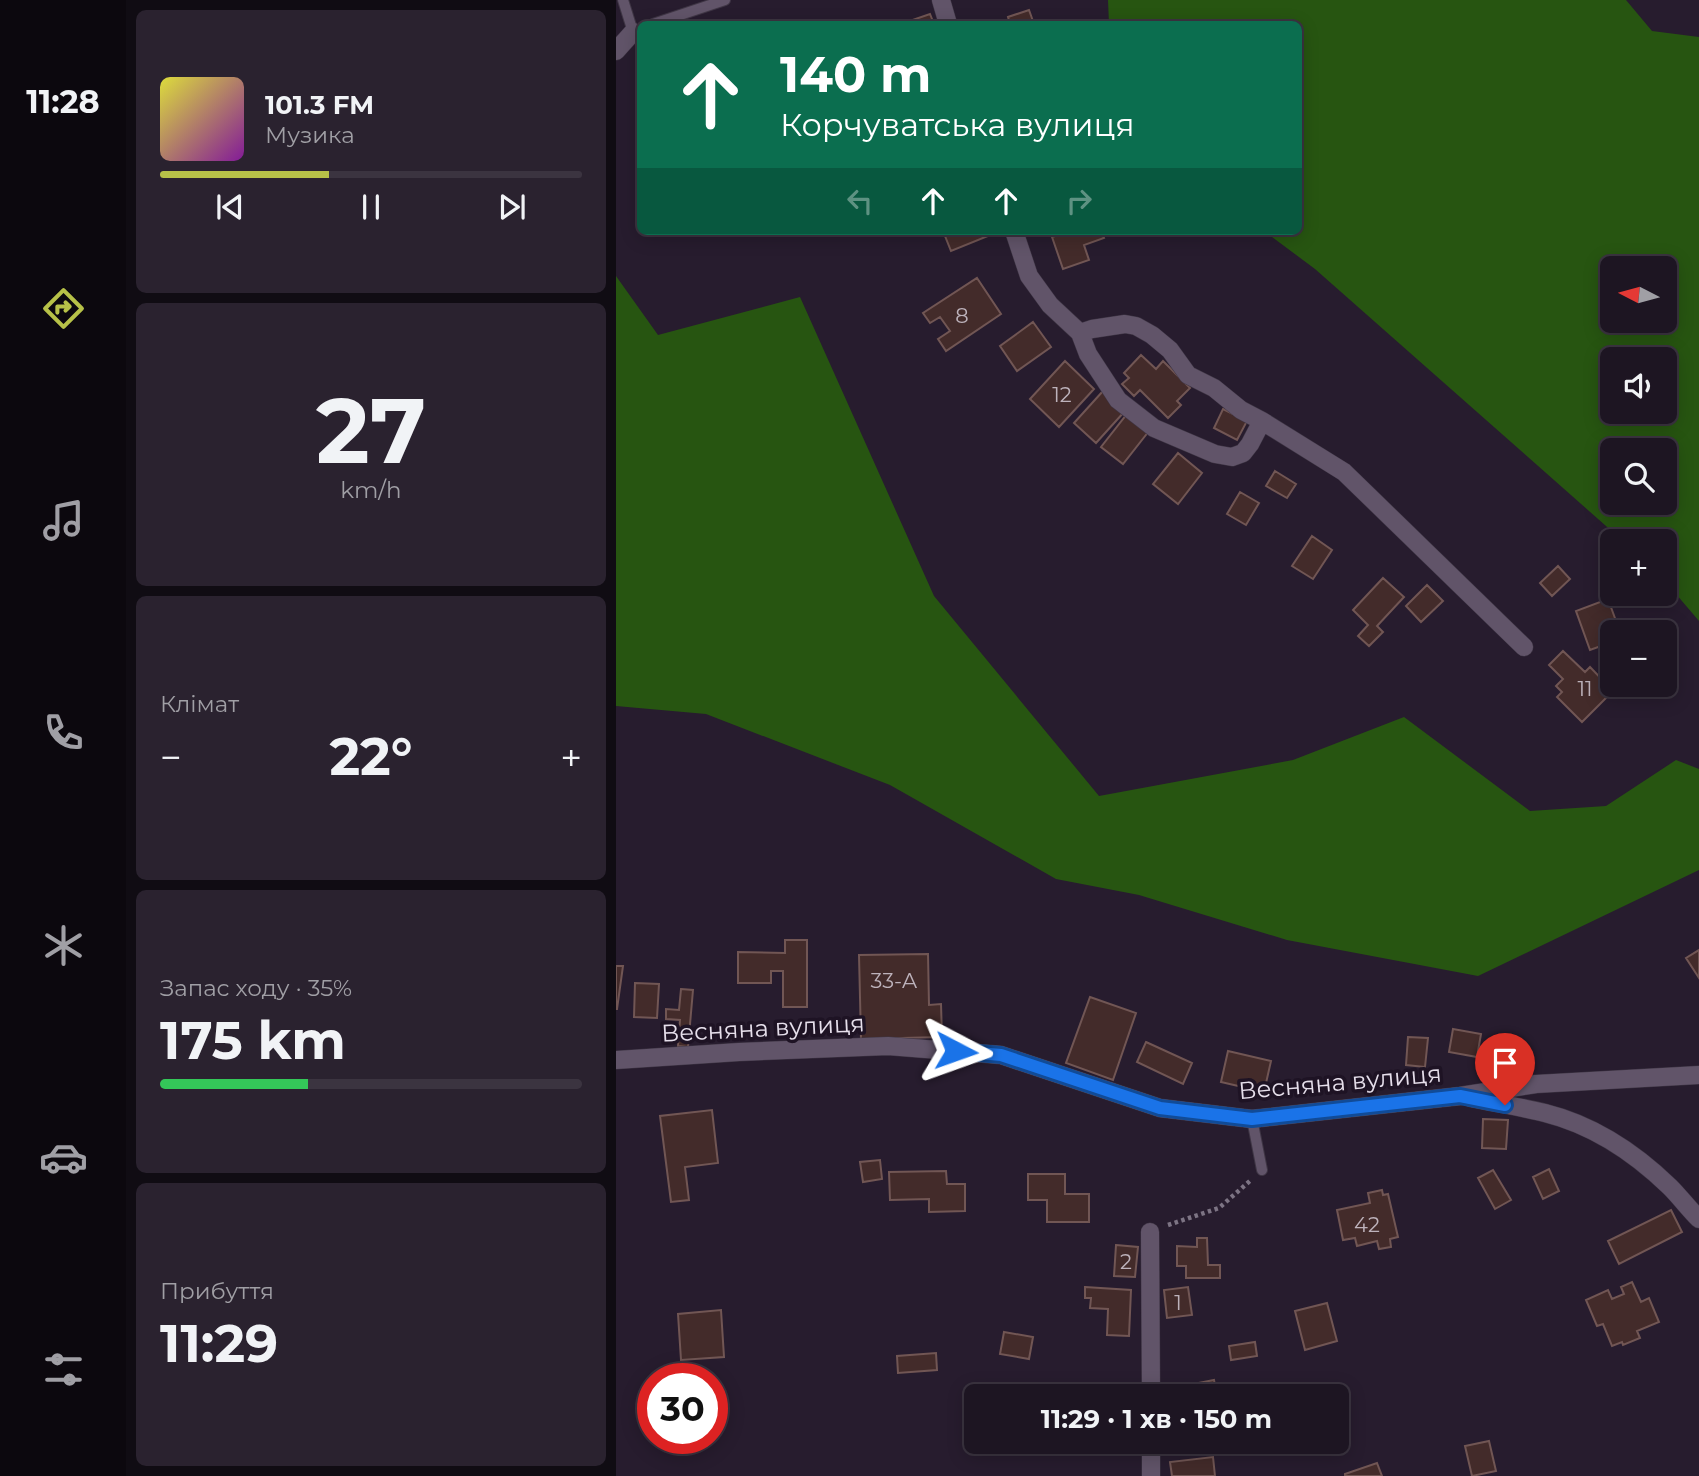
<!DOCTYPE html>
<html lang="uk">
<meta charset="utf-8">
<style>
body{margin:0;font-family:Montserrat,sans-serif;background:#2a222f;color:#f1f3f6;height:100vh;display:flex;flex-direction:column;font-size:26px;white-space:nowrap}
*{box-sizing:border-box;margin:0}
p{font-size:23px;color:#a09fa5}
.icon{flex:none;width:38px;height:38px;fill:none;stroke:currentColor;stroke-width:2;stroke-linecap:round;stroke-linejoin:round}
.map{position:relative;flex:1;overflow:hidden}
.side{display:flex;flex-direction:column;gap:10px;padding:10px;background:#100c13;width:490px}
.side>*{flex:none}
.hud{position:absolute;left:21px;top:21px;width:665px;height:214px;border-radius:10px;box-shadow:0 4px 18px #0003,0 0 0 2px #3b3440;background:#0b6e4f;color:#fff;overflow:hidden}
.needle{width:46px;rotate:276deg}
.buttons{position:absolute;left:984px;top:256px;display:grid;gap:14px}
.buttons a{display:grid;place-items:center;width:77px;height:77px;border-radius:10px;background:#1d1522;box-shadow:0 4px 18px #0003,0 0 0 2px #3b3440;font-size:35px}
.speed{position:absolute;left:21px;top:1363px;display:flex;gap:14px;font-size:35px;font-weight:700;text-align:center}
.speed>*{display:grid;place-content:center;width:91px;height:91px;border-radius:50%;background:#1d1522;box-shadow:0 4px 18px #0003,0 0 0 2px #3b3440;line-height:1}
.speed .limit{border:10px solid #d22;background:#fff;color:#111}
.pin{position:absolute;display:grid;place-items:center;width:60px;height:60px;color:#fff;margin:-72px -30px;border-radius:50% 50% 50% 0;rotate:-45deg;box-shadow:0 0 7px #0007}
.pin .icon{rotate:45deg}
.me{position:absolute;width:77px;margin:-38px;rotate:94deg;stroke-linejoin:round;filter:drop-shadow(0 0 5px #0008)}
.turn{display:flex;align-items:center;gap:24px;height:147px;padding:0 28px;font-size:32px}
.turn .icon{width:91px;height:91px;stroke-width:2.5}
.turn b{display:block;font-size:49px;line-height:60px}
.lanes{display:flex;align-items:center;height:66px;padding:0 28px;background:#0003;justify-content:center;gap:35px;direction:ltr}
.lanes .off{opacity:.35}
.big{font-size:52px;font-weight:700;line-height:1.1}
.side .card{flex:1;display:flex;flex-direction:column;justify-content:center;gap:10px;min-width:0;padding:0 24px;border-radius:10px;background:#2a222f}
.side .dial{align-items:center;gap:0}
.dial b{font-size:91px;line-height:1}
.song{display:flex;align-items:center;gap:21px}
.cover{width:84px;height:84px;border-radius:10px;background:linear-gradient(135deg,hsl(60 70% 55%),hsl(290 70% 35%))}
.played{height:7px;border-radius:4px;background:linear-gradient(90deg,#b7c148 40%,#3b3440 40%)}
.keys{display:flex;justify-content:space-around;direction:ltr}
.heat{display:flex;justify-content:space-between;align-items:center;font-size:38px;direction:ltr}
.charge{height:10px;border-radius:5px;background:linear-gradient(90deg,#34c759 35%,#3b3440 0)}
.trip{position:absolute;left:348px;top:1384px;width:385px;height:70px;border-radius:10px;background:#1d1522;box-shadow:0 4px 18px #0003,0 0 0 2px #3b3440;font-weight:700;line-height:70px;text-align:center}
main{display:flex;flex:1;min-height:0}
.menu{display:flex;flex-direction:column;width:126px;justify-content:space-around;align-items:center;background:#0c080e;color:#a09fa5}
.menu .icon{width:49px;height:49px}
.menu .current{color:#b7c148}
.menu b{font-size:32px;color:#f1f3f6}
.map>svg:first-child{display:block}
.forest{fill:#275511;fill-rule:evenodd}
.building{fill:#432b2a;stroke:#715654;stroke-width:2}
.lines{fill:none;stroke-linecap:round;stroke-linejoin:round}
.lane-casing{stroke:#3f3645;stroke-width:12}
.street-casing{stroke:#3f3645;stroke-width:19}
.path{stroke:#7d7484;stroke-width:4.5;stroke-dasharray:3.5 3.5;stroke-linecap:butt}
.lane{stroke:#615469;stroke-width:10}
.street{stroke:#615469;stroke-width:18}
.route-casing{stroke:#114b97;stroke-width:18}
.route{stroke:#1a73e8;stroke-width:12}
.labels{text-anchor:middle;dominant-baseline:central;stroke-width:7;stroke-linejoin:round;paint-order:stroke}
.number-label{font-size:21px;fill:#bdb2bb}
.street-label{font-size:24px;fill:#e6dfeb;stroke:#1e1324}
</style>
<main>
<nav class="menu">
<b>11:28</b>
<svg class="icon current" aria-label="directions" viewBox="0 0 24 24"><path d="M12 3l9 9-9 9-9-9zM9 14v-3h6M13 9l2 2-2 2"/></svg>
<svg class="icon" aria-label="music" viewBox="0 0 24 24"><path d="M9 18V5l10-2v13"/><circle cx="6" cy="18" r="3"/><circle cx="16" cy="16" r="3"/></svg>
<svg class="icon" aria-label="phone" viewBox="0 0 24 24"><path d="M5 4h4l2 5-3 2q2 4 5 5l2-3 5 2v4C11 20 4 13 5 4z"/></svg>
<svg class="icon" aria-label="climate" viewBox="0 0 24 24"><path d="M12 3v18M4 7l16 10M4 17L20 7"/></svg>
<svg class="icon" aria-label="car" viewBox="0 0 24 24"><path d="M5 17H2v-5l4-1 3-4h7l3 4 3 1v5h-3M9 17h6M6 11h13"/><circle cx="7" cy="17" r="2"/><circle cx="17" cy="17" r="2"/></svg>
<svg class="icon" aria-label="filters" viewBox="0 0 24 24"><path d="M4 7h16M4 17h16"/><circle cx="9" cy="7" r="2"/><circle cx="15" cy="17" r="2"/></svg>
</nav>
<section class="side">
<div class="card">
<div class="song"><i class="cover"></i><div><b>101.3 FM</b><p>Музика</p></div></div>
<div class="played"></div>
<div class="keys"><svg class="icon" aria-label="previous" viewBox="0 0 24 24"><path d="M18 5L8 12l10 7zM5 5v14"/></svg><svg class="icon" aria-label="pause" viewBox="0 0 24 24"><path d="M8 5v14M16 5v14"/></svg><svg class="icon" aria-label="next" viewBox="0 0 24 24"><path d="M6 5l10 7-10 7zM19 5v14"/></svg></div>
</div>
<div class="card dial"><b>27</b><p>km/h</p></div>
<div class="card"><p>Клімат</p>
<div class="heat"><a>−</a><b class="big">22°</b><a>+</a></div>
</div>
<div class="card"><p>Запас ходу · 35%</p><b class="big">175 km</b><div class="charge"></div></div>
<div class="card"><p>Прибуття</p><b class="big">11:29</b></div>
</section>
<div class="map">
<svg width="1083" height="1476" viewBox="0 0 1083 1476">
<rect width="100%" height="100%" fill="#271c2e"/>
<!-- forest -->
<path class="forest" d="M492 0H1010L1036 31 1083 37V621L1048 580V541H1007L699 269 648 231H682V24H493ZM996 268H1048V320H996ZM996 359H1048V411H996ZM996 450H1048V502H996Z
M0 276 42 335 184 297 318 596 483 796 677 760 788 717 914 811 990 806 1060 760 1083 769V870L862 976 671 940 523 895 440 879 274 785 90 714 0 706Z"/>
<!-- building -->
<path class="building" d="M413 10 418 24H394L392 17Z
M314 14 318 24H285Z
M327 231H370L372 236 335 251Z
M454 231H485L488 238 468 245 473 260 447 269 436 237Z
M361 278 385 314 330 351 322 339 334 331 324 317 314 323 307 313Z
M417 322 435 347 401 371 384 346Z
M525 355 540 369 547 361 574 388 561 401 565 405 552 418 524 390 518 396 506 384 513 378 508 373Z
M449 361 478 389 443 427 414 399Z
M487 391 509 411 480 443 458 423Z
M607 409 631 421 621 440 598 428Z
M511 414 533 431 507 464 485 447Z
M562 453 586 473 562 504 537 484Z
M659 471 680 484 671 498 650 486Z
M624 492 643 503 630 525 611 514Z
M696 536 716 550 697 579 676 566Z
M942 566 954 579 936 596 924 583Z
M767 578 788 597 761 626 767 632 753 646 742 636 752 625 737 610Z
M811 585 827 601 805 622 790 606Z
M992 599 1004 632H996V642L974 650 960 611Z
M947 651 969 672 974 667 997 691 966 722 941 697 946 692 940 686 947 679 933 665Z
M169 940H191V1007H167V971H155V983H122V952L169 953Z
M1083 950V978L1070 958Z
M312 954 313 1005 325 1004 326 1037 245 1039 243 955Z
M0 966H7L1 1009H0Z
M19 983 43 984 41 1018 18 1017Z
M65 989 77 990 72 1047 62 1046 64 1020 50 1019V1009L63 1010Z
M474 997 520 1013 497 1080 450 1063Z
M837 1029 865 1034 861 1057 833 1052Z
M792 1037 812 1038 809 1067 790 1065Z
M530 1042 576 1063 567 1084 521 1062Z
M612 1051 655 1061 648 1092 605 1082Z
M96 1110 102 1163 69 1167 73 1200 55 1202 44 1116Z
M867 1119 892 1120 890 1149 866 1148Z
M264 1160 266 1179 247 1182 244 1162Z
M933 1169 943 1191 927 1199 917 1177Z
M877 1170 895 1200 879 1209 862 1178Z
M330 1171 331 1184H349V1211L313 1212V1199L274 1200 273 1172Z
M412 1174H449V1194H473V1222H431V1200H412Z
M766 1190 767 1195 772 1194 782 1237 774 1239 775 1247 763 1249 761 1241 741 1246 739 1238 727 1240 721 1210 754 1203 752 1193Z
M1055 1210 1066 1232 1003 1264 992 1241Z
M581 1238H591L592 1265H604V1278H570V1266H561V1246L581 1247Z
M500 1245 522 1247 519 1277 498 1276Z
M1016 1282 1025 1302 1033 1298 1043 1322 1021 1331 1024 1338 1007 1345 1006 1342 996 1346 987 1324 981 1326 970 1300 992 1290 996 1299 1008 1294 1005 1287Z
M469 1287 515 1290 513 1336 491 1335 492 1309 474 1308 475 1298H469Z
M572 1287 576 1315 551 1318 548 1290Z
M711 1303 721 1341 689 1350 679 1311Z
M105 1310 108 1357 65 1360 62 1314Z
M388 1332 417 1337 413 1359 384 1354Z
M639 1342 641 1356 615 1360 613 1346Z
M320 1353 321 1370 282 1373 281 1356Z
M598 1380 601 1396H554L552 1389Z
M465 1392H504V1396H465Z
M873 1441 880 1471 856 1476 849 1446Z
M552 1442H577L578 1448 554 1453Z
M597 1457 599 1476H556L554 1462Z
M761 1463 766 1476H729V1474Z"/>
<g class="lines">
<!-- lane casing -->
<g class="lane-casing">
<path id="lane" d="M7 0 17 32 22 30
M37 24 109 0
M636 1119 646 1170"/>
</g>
<!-- street casing -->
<g class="street-casing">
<path id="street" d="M325 0 332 24
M0 51 17 32
M398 231 413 276 434 305 464 333 472 354 502 400 538 428 599 454 616 457 627 453 634 444 646 421 728 472 908 647
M464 333 476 329 509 324 520 326 536 335 554 350 572 375 598 388 625 410 646 421
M0 1060 123 1052 272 1046 385 1055 544 1108 636 1119 844 1096 920 1084 1083 1075
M855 1098C879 1103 905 1107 929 1113 977 1125 1019 1153 1054 1187 1064 1197 1073 1209 1083 1219
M534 1232 535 1396
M535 1442V1476"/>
</g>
<!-- path -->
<path class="path" d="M552 1225 603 1208 635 1180"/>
<!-- lane -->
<use href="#lane" class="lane"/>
<!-- street -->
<use href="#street" class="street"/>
</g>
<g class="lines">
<!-- route casing -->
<g class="route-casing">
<path id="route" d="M340 1051 385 1055 544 1108 636 1119 844 1096 889 1105"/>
</g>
<!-- route -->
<use href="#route" class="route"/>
</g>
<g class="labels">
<!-- number labels -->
<g class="number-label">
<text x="346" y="315">8</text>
<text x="446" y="394">12</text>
<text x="969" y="688">11</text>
<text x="278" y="980">33-А</text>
<text x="751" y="1224">42</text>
<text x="510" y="1261">2</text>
<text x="562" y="1302">1</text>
</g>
<!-- street labels -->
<g class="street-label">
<text transform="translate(147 1028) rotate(-3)">Весняна вулиця</text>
<text transform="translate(724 1082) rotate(-5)">Весняна вулиця</text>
</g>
</g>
</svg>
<div class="buttons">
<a><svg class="needle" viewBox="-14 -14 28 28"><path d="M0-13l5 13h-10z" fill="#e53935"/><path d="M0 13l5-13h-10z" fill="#a09fa5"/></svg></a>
<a><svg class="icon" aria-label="sound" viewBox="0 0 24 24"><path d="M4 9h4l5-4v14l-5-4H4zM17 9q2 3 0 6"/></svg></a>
<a><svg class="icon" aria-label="search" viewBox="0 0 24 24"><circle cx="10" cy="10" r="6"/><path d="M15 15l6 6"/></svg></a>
<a>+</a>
<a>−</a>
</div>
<div class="speed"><div class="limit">30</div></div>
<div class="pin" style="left:889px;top:1105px;background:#d93025"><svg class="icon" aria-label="arrive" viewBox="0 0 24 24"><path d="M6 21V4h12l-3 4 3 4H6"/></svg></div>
<svg class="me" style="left:340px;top:1051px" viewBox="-20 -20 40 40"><path d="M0-17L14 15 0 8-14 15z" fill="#1a73e8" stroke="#fff" stroke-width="4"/></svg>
<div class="trip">11:29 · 1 хв · 150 m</div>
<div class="hud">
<div class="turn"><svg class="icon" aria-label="ahead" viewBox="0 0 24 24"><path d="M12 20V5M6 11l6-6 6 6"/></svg><div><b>140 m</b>Корчуватська вулиця</div></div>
<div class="lanes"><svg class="icon off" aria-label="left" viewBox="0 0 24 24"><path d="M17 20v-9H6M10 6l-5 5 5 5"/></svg><svg class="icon" aria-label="ahead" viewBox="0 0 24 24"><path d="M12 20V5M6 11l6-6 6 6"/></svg><svg class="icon" aria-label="ahead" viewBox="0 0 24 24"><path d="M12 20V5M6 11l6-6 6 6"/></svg><svg class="icon off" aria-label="right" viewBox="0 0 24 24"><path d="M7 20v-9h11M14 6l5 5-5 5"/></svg></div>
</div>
</div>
</main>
